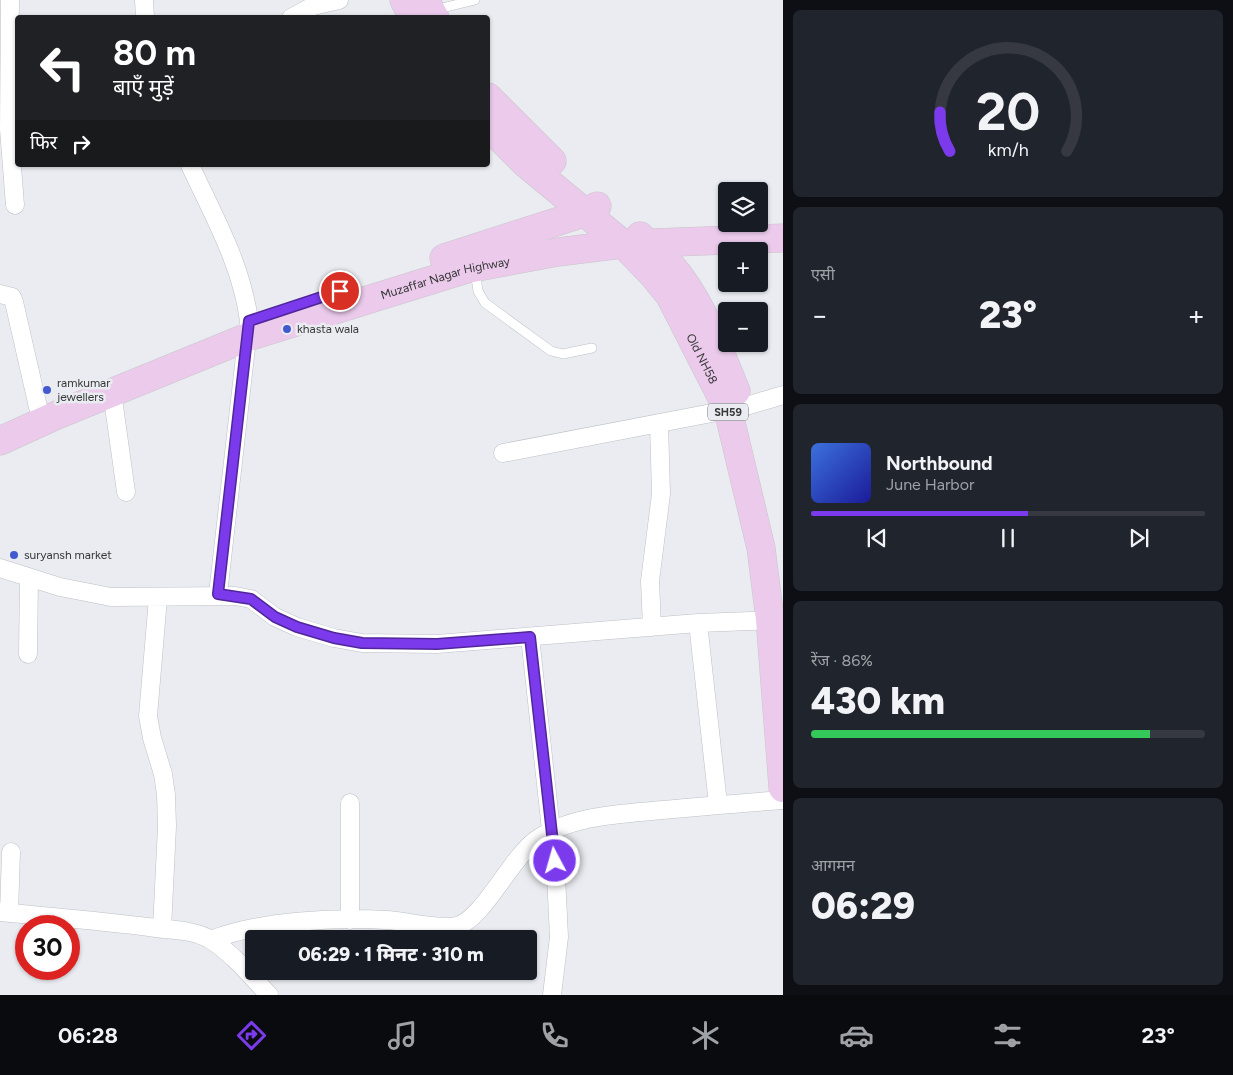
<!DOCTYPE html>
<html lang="hi">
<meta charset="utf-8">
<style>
body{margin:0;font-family:Figtree,"Noto Sans Devanagari",sans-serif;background:#20242c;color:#f1f3f6;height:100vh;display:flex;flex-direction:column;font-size:19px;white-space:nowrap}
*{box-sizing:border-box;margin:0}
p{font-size:16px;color:#9ea1a6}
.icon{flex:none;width:28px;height:28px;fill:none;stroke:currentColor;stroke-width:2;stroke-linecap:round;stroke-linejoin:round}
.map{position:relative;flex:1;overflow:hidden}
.panel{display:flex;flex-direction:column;gap:10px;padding:10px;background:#0d0f14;width:450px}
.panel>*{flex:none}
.guide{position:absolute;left:15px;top:15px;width:475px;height:152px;border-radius:5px;box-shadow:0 1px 4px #0004;background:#202124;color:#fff;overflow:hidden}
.controls{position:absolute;left:718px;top:182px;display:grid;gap:10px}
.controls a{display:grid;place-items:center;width:50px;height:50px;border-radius:5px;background:#171b24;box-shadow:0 1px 4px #0004;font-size:25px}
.speed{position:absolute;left:15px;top:915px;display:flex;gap:10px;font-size:25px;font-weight:700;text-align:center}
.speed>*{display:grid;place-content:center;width:65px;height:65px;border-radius:50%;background:#171b24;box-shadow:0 1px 4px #0004;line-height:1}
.speed .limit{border:8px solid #d22;background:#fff;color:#111}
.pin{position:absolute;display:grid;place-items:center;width:42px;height:42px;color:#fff;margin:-21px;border:2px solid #fff;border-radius:50%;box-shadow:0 1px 5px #0007}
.me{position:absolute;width:55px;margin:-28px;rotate:354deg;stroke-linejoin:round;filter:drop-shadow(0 0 4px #0008)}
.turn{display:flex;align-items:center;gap:18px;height:105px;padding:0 15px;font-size:22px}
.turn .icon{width:65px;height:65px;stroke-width:2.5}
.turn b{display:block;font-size:35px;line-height:42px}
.then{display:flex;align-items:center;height:48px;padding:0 15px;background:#0003;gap:10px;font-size:19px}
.big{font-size:38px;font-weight:800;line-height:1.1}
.panel .tile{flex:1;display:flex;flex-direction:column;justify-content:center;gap:8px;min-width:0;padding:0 18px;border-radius:8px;background:#20242c}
.panel .dial{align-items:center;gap:0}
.dial svg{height:130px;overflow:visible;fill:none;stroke:#363941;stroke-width:7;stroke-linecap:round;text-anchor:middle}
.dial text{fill:#f1f3f6;stroke:none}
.song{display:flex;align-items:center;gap:15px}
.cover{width:60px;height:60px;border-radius:8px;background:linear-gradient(135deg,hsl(220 70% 55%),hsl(240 70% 35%))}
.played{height:5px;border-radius:2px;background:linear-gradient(90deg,#7c3aed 55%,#363941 55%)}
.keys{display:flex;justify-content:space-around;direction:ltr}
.heat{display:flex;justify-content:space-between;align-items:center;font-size:28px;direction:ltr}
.charge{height:8px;border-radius:4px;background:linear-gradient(90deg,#34c759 86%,#363941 0)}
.trip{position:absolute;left:245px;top:930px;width:292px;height:50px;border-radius:5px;background:#171b24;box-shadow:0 1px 4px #0004;font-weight:800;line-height:50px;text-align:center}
.tabs{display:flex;height:80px;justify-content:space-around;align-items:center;background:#090b0e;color:#9ea1a6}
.tabs .icon{width:35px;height:35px}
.tabs .current{color:#7c3aed}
.tabs b{font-size:22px;color:#f1f3f6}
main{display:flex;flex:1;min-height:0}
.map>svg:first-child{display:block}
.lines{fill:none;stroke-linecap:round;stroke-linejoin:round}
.service-casing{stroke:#bdc0c4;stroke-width:10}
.minor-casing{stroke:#bdc0c4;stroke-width:19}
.primary-casing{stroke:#c7c7c7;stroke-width:29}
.service{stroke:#fff;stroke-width:9}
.minor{stroke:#fff;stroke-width:18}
.primary{stroke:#ebcaec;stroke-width:28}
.route-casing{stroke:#51269a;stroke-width:12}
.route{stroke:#7c3aed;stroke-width:9}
.poi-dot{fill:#425acd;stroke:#eaecf1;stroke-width:2}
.labels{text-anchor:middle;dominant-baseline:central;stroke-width:5;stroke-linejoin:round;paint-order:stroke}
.shield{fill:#eaecf1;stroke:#6c6d70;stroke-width:1}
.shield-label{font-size:11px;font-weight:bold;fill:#363738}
.street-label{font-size:12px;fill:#363738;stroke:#eaecf1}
.poi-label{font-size:12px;fill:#363738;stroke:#eaecf1;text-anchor:start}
</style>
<main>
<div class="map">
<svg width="783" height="995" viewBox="0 0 783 995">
<rect width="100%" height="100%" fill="#eaecf1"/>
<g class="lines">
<!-- service casing -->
<g class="service-casing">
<path id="service" d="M434 10 475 0
M475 270 478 291 485 303 551 351 563 354 592 348"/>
</g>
<!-- minor casing -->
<g class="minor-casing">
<path id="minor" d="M10 0 9 129 15 205
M144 0 145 18
M291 18 313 6 339 0
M190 165C213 215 242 265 249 321L218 594
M0 294 12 297 14 302 38 407
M112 392 126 492
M503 453 743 407 783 395
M0 568 60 587 111 597 235 596 251 599 275 617 297 627 334 638 362 643 437 644 698 623 780 620
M158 598 148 716 152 738 163 774 166 795 167 826 162 929
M698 623 718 804
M652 627 650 581 661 494 659 423
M530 637 556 876 559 937 552 995
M28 654 29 577
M350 803V920
M0 912C52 917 104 921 156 928 173 930 195 930 211 940 233 954 252 977 269 995
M9 913 11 852
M211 940C259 921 335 917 386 920 407 921 438 930 457 926 483 919 511 858 536 840 571 815 621 814 663 810 703 806 743 803 783 800"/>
</g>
<!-- primary casing -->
<g class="primary-casing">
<g id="primary">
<path d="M404 0 413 18"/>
<path d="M425 0 435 18"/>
<path d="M488 97 552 161"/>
<path id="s1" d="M488 126 525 163 623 244 653 275 670 296 728 410 761 548 770 619 783 788"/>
<path d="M640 236C649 245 660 253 668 262 700 297 718 347 736 391"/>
<path d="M444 258 584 213 597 206"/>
<path id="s2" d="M0 441 57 415 248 337 467 269 558 252 623 244 783 238"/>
</g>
</g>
<!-- service -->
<use href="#service" class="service"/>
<!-- minor -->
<use href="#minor" class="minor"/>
<!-- primary -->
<use href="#primary" class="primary"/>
</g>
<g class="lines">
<!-- route casing -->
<g class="route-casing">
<path id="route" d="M340 291 249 321 218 594 251 599 275 617 297 627 334 638 362 643 437 644 530 637 555 861"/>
</g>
<!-- route -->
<use href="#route" class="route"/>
</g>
<!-- markers -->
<g class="poi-dot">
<circle cx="287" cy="329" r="5"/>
<circle cx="47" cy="390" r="5"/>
<circle cx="14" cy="555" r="5"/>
</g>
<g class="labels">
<!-- shield labels -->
<rect class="shield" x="708" y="403.5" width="40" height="17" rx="4"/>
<g class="shield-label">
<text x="728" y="412">SH59</text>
</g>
<!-- street labels -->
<g class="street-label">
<text stroke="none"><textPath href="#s2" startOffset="475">Muzaffar Nagar Highway</textPath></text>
<text stroke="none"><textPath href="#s1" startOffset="320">Old NH58</textPath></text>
</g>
<!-- poi labels -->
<g class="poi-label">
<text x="297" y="329">khasta wala</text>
<text x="57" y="383">ramkumar<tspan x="57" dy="14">jewellers</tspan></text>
<text x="24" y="555">suryansh market</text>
</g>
</g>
</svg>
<div class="controls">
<a><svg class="icon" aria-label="layers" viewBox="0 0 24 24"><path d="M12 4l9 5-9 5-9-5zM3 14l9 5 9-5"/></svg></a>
<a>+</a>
<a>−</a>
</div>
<div class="speed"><div class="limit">30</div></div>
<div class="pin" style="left:340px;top:291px;background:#d93025"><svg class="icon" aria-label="arrive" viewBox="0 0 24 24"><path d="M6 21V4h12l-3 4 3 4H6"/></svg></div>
<svg class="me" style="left:555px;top:861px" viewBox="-20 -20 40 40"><circle r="17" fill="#7c3aed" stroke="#fff" stroke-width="3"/><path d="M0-11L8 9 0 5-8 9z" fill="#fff"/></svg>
<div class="trip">06:29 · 1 मिनट · 310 m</div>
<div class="guide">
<div class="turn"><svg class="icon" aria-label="left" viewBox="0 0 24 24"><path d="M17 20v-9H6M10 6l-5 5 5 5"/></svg><div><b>80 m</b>बाएँ मुड़ें</div></div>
<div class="then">फिर<svg class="icon" aria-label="right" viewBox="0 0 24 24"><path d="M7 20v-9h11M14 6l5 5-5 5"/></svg></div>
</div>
</div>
<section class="panel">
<div class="tile dial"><svg viewBox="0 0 100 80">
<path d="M14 69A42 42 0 1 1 86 69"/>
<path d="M14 69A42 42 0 0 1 8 45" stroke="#7c3aed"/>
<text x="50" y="56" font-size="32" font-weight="700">20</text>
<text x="50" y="72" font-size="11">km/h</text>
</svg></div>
<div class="tile"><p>एसी</p>
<div class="heat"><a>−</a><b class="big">23°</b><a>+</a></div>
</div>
<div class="tile">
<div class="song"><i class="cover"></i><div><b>Northbound</b><p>June Harbor</p></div></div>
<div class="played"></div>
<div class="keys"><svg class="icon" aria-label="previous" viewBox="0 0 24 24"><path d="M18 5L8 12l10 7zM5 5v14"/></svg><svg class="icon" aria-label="pause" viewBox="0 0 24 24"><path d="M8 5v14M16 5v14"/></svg><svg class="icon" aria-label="next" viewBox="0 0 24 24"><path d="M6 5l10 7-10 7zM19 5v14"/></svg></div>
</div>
<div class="tile"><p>रेंज · 86%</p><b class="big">430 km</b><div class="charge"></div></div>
<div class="tile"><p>आगमन</p><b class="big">06:29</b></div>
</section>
</main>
<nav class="tabs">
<b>06:28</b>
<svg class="icon current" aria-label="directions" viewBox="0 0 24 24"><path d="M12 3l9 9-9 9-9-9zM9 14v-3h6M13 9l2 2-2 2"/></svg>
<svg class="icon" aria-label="music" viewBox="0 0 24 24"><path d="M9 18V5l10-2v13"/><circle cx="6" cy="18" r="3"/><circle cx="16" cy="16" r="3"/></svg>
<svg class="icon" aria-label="phone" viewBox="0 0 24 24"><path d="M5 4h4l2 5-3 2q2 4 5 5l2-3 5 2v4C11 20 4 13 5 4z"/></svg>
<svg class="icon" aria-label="climate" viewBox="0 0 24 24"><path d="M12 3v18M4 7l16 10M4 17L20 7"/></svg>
<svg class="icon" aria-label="car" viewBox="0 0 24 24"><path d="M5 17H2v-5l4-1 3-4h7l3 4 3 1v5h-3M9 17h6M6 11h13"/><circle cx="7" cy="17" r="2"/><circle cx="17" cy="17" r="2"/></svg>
<svg class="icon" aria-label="filters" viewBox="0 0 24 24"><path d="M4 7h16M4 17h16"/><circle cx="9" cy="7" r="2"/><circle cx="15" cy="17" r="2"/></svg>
<b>23°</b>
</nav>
